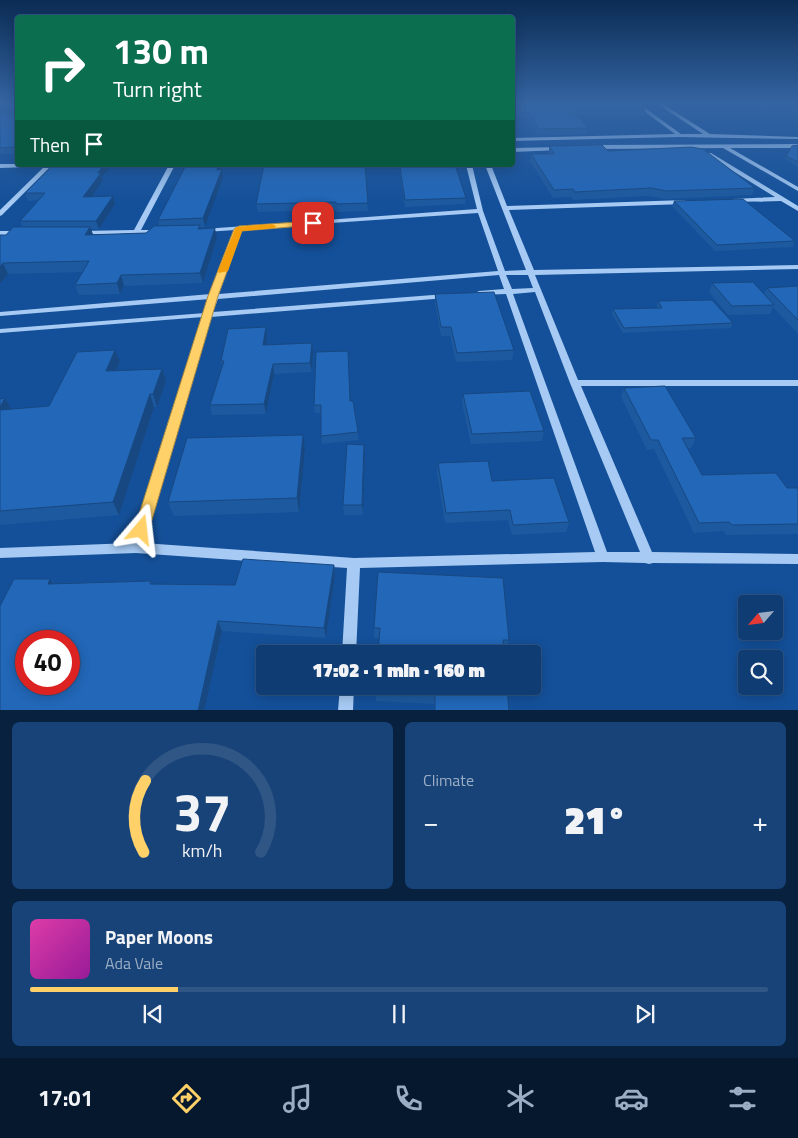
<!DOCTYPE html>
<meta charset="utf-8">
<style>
body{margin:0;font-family:"Titillium Web",sans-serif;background:#184378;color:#f1f3f6;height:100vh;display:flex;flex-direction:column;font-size:19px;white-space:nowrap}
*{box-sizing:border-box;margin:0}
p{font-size:16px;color:#9badc4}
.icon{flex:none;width:28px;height:28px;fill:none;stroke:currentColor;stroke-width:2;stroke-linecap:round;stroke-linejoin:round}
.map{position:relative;height:710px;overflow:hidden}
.drawer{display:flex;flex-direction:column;gap:12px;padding:12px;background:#08213f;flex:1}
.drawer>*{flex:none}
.guide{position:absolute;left:15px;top:15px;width:500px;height:152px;border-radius:5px;box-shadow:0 2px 12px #0003,0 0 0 1px #2f5685;background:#0b6e4f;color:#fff;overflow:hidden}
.needle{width:32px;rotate:242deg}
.buttons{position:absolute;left:738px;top:595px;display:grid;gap:10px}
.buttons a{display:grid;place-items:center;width:45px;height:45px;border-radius:5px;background:#0f3c73;box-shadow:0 2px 12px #0003,0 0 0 1px #2f5685;font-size:25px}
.speed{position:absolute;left:15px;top:630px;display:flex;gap:10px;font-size:25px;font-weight:700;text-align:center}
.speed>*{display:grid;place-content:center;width:65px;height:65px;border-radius:50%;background:#0f3c73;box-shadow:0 2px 12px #0003,0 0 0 1px #2f5685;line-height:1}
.speed .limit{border:8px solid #d22;background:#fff;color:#111}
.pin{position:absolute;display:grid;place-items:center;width:42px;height:42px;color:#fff;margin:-21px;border-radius:10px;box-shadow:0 2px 8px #0006}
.me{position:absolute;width:55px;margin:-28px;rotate:17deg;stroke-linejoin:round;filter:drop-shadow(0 0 4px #0008)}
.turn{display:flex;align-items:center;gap:18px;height:105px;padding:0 15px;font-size:22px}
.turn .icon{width:65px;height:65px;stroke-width:2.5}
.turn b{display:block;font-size:35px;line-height:42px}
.then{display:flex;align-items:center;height:48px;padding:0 15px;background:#0003;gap:10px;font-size:19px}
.big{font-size:38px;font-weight:800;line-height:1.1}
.drawer .widget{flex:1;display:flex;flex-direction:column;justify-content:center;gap:8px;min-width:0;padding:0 18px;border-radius:8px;background:#184378}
.drawer .dial{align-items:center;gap:0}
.dial svg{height:130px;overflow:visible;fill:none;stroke:#2f5685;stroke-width:7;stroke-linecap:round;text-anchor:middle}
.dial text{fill:#f1f3f6;stroke:none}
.song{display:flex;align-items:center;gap:15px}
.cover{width:60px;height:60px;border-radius:8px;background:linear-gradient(135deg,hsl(320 70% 55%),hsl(300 70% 35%))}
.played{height:5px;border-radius:2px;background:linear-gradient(90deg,#ffd168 20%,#2f5685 20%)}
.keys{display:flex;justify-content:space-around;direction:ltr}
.heat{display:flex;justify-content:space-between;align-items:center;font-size:28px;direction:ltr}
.drawer .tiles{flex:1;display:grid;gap:12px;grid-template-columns:1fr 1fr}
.widget:last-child{grid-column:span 2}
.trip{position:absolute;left:256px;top:645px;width:285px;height:50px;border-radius:5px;background:#0f3c73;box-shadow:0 2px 12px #0003,0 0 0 1px #2f5685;font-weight:800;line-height:50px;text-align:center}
.tabs{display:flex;height:80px;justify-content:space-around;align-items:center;background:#06182e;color:#9badc4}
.tabs .icon{width:35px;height:35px}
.tabs .on{color:#ffd168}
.tabs b{font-size:22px;color:#f1f3f6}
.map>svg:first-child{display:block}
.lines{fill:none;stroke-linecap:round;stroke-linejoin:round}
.minor{fill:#a6caf3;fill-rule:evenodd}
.wall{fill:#1d599e}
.shaded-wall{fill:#184881}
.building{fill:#2267b8;stroke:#184881;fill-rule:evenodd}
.route{fill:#ffd168;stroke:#a68844}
.slow{fill:#f59e0b}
</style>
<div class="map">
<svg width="798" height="711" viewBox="0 0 798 711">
<rect width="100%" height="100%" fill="#145099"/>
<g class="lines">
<!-- minor -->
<path class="minor" d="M633 103H638L681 134H703L656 103H661L710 134 798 137V139L679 137 512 141V138L675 134Z
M798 144V148H730L798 187V191L723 148 593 149 590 147 593 145Z
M562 147V149L560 150 512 152V148Z
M707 153H711L798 206V211L781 201 731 202 730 201 733 199 775 197 707 155Z
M0 164H18V165H34L31 167 0 168Z
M46 165H52L2 215 0 216V210Z
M169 165H175L141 230H157L160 232 159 233 136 235 78 234 77 233 80 231 134 230Z
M466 165H472L483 211 505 271 526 270 485 165H491L507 206 685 200 688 202 685 204 509 210 534 270 798 265V269L535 275 578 380H798V386H581L652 552 798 554V564L653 563 649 564 645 563 603 562 360 568 356 654H342L347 568 136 553 0 558V548L132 543 203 317 0 333V329L205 313 210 299 0 316V312L211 294 235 230 205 232 202 230 203 229 477 209ZM478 213 498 271 219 294 242 229ZM499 275 504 289 479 291 475 293 479 295 506 294 595 552 354 558 143 543 211 317 446 298 450 296 446 294 213 312 218 299ZM506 275H528L533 288 512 289ZM535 292 570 383 640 552H607L513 294Z
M0 231H17L20 233 17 235H0Z
M340 686H354L353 711H338Z"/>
</g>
<!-- wall -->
<path class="wall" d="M0 103H18L17 154H0Z
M512 103H638L645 109 644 115 577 116 588 128 586 134 538 135 527 118H520L512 108Z
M798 145V167L785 159 786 156Z
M549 146 608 151 755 188 752 195 665 199 649 196 573 200 571 197 553 198 530 161 531 154H549Z
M220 165 223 177 205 227H200V229L217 238 203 283 124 286 120 294 79 295 75 285 83 272 8 274 0 284V235H6L23 227 20 221 39 200 28 201 25 193 102 177 103 180 91 197 113 196 115 204 99 229H91L93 235 146 233 159 226 158 220Z
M365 165 368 211 336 212V210L258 212 256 204Z
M400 167 466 198 465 204 405 207 400 173Z
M674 201 795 241 793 247 715 251 672 206Z
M712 283 764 294 767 288 798 286V334L773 307 770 314 728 315 709 292Z
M435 294 514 350 512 360 456 362 450 336H441L435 303Z
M658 301 733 323 731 328 623 333 612 314 613 309 658 308 657 306Z
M266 327 267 336 266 345 312 343 313 352 312 372 274 374 266 414 212 415 210 405 222 366 221 361Z
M115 350 120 362 116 371 166 381 157 407H154L119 515 0 525V399L5 398 11 409 49 406Z
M624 388 696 438 691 448H687L702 475 787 488H798V534L726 535 724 531 694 533 654 449 647 450 621 397Z
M463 394 544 431 542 441 471 444 462 403Z
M350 401 358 432V440L322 444 321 413H315L314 405Z
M305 449 299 512 174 516 168 502Z
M365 455 363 515H344L343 505Z
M438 463 492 481 569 522 566 532 512 535 508 520 445 523 437 473Z
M334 565 335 576 326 638 222 631 204 711H0L50 579 54 583 151 581 153 584 235 585Z
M374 628 509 640 507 649H504L374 638Z
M507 686 509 711H435V704L376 701V692Z"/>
<!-- shaded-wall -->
<path class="shaded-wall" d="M18 144V154H17L15 147Z
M104 165H112L102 177 103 180 86 205 83 197 98 173Z
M218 165H220L221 170H217Z
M222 169 223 177 205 227 203 218Z
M113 196 115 204 99 229 96 221Z
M90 227 94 237 85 235Z
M215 228 217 238 203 283 200 273Z
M3 263 8 274 0 284V267Z
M121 275 124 286 120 294 117 283Z
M266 327 267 336 265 355 263 345Z
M312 343 313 352 312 372 310 363Z
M115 350 120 362 110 383 106 371Z
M273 364 274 374 266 414 264 404Z
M162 369 166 381 157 407 153 394Z
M150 394 154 407 119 515 113 502Z
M5 398 12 411 0 413V407Z
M303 435 305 449 299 512 297 498Z
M364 445 365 455 363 515 362 505Z
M334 565 335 576 326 638 324 628Z
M50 579 57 589 48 584Z
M218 621 222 631 204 711H198Z"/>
<!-- building -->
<path class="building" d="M0 103H18V144L15 147 0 148V113L16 115 17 110 0 109Z
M514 103H638L645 109 572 110 588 128 539 129 528 112H521Z
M602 145 608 151 691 147 703 149 755 188 667 191 651 188 575 192 573 189 554 190 531 154H554L549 146Z
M798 145V162L786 156 792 146Z
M53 165H104L98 173H101L83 197 113 196 96 221H20L45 193H25Z
M186 165H218L217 170 222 169 203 218 158 220Z
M264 165H365L368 203 336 204V202L256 204Z
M455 165 466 198 405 200 400 167Z
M743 199 795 241 717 245 674 201Z
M200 225 198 229 215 228 200 273 121 275 117 283 75 285 89 261 3 263 0 267V235H6L13 227H90L85 235 146 233 154 226Z
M753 282 774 305 732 306 712 283Z
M798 286V320L767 288Z
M494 292 514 350 457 353 451 327H441L435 294Z
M712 300 733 323 624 328 613 309 662 308 658 301Z
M266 327 263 345 312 343 310 363 273 364 264 404 210 405 224 361H221L228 329Z
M115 350 106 371 162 369 153 394H150L113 502 0 511V410L49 406 77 352Z
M348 351 350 401H353L358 432 321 436V405H314L316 352Z
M665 386 696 438H682L702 475 776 473 787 488H798V524L732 525 729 522 699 523 658 440H651L624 388Z
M530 391 544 431 472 434 463 394Z
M5 398 0 407V399Z
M303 435 297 498 168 502 187 438Z
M347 444 364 445 362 505H343Z
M488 461 492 481 554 478 569 522 513 525 510 510 446 513 438 463Z
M243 559 334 565 324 628 218 621 198 711H0V606L14 579H50L48 584 151 581 150 584 235 585ZM26 641H69V684H26Z
M378 572 503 578 509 640H503L504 654H378L380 628H374Z
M376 686H507L509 711H435V695L376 692Z"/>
<!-- sky -->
<linearGradient id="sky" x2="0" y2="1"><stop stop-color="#0b2c54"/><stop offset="0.51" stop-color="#3464a2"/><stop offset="1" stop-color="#3464a2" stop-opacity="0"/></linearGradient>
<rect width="798" height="202" fill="url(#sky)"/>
<!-- route -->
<path class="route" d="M313 221 317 223 316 225 242 231 218 296 149 530 147 535 141 536 136 535 134 530 208 296 234 229 239 226Z"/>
<!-- slow -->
<path class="slow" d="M272 224 276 226 275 228 242 231 228 271 219 273 218 271 236 227Z"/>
</svg>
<div class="buttons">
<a><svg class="needle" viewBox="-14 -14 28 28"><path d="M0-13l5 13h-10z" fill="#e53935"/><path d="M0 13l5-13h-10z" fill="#9badc4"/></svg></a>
<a><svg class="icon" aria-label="search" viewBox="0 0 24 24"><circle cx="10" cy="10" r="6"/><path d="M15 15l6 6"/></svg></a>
</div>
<div class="speed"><div class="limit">40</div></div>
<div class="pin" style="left:313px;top:223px;background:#d93025"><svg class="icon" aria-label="arrive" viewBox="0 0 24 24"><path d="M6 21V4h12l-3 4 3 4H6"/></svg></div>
<svg class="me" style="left:141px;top:530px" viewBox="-20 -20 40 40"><path d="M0-17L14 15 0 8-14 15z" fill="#ffd168" stroke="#fff" stroke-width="4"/></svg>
<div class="trip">17:02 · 1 min · 160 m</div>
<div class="guide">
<div class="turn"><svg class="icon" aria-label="right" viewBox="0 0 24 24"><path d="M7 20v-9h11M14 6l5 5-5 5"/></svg><div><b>130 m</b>Turn right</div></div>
<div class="then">Then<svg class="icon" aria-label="arrive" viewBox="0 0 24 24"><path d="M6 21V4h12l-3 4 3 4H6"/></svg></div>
</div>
</div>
<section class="drawer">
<div class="tiles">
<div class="widget dial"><svg viewBox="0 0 100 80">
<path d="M14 69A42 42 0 1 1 86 69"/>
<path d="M14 69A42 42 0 0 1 15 25" stroke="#ffd168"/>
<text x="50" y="56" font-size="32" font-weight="700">37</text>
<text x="50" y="72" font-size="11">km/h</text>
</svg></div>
<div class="widget"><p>Climate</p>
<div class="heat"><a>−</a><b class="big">21°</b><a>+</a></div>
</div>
<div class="widget">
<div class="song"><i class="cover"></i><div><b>Paper Moons</b><p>Ada Vale</p></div></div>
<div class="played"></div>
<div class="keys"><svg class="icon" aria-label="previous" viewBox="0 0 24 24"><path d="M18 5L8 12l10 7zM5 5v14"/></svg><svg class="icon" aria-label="pause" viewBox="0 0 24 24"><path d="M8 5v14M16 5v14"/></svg><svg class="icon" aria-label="next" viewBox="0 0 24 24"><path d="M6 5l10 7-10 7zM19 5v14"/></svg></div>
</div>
</div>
</section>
<nav class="tabs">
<b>17:01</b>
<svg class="icon on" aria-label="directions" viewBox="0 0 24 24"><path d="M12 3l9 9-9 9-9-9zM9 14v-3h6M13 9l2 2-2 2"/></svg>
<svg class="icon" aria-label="music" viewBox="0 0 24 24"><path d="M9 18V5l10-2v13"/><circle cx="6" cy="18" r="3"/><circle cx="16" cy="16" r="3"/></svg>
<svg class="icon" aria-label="phone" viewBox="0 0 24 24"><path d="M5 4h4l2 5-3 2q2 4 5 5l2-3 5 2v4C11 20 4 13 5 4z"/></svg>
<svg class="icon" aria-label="climate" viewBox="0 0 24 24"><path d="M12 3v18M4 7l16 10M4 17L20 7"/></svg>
<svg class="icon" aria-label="car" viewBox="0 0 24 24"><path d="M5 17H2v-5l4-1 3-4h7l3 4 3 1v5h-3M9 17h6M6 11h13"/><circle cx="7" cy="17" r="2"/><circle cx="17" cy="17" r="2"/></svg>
<svg class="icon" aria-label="filters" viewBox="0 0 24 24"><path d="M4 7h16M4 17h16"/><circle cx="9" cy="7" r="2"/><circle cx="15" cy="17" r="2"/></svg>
</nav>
